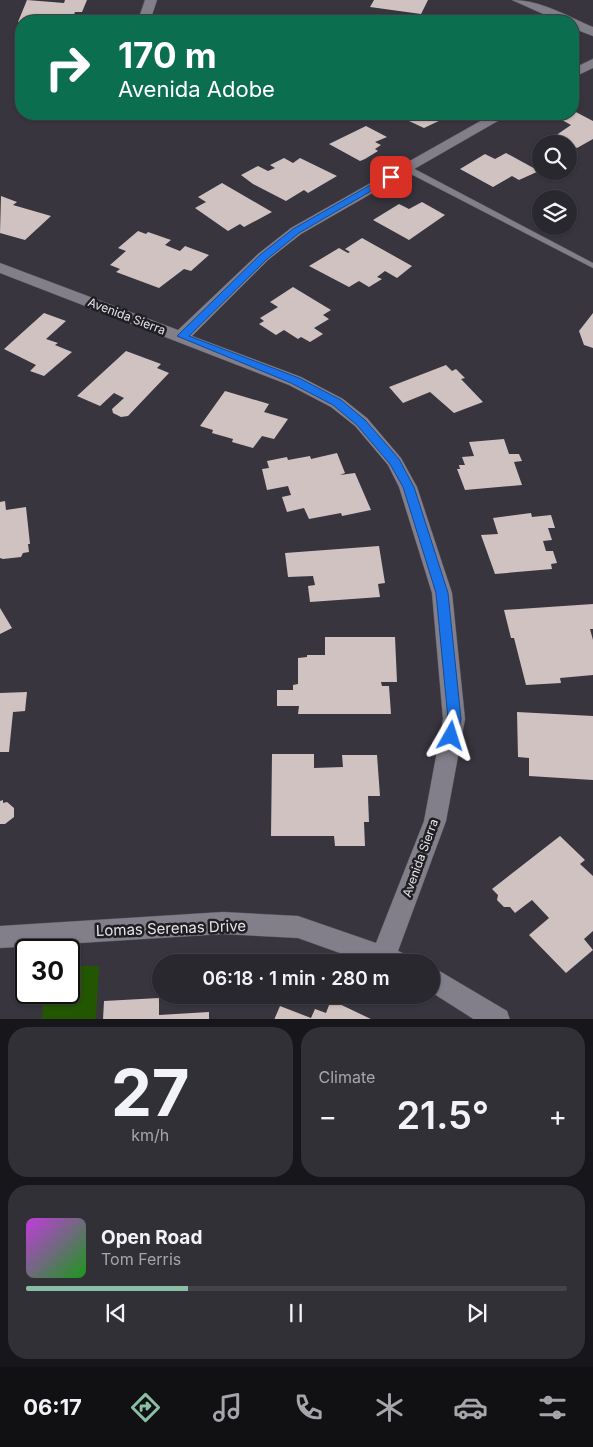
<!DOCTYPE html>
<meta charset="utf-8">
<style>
body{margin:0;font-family:Inter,sans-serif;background:#323037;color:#f1f3f6;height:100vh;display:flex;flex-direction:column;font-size:19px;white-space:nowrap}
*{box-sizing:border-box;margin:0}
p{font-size:16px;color:#a5a6aa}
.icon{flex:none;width:28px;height:28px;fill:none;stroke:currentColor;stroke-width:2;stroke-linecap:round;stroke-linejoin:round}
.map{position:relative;height:1019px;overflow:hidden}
.drawer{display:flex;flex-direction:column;gap:8px;padding:8px;background:#17161a;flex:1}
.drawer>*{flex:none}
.top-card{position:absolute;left:15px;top:15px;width:564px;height:105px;border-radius:20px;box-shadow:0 1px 4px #0004,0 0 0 1px #46444b;background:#0b6e4f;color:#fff;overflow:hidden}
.fabs{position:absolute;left:532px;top:135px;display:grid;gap:10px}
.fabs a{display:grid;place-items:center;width:45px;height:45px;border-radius:50%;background:#2a282f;box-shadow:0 1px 4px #0004,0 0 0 1px #46444b;font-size:25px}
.speed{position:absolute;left:15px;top:939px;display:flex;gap:10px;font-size:25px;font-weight:700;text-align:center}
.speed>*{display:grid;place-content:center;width:65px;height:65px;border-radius:50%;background:#2a282f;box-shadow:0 1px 4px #0004,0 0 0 1px #46444b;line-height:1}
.speed .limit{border:2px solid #111;border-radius:8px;background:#fff;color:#111}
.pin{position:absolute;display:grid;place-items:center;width:42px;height:42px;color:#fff;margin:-21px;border-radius:10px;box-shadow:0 2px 8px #0006}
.me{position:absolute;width:55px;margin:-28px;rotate:6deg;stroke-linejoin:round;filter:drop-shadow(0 0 4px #0008)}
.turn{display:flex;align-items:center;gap:18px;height:105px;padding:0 20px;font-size:22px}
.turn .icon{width:65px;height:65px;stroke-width:2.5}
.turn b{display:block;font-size:35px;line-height:42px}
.big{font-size:38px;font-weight:600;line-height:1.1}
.drawer .card{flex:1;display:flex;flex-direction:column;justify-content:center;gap:8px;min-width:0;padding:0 18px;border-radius:20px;background:#323037}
.drawer .dial{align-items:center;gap:0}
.dial b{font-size:65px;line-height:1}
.song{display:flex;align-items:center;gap:15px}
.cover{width:60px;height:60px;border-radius:8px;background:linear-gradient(135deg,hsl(290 70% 55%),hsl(120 70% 35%))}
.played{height:5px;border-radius:2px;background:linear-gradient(90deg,#8abfa5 30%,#46444b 30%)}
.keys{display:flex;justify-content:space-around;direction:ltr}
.heat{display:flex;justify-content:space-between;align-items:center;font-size:28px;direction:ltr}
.drawer .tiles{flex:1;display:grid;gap:8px;grid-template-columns:1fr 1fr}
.card:last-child{grid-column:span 2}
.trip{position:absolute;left:152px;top:954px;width:288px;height:50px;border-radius:25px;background:#2a282f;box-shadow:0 1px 4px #0004,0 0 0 1px #46444b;font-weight:600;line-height:50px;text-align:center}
.menu{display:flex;height:80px;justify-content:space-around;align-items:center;background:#111013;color:#a5a6aa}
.menu .icon{width:35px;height:35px}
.menu .active{color:#8abfa5}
.menu b{font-size:22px;color:#f1f3f6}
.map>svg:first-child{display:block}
.green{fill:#235600}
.building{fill:#d0c2c1}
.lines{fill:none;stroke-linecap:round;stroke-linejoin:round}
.service-casing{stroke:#535158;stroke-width:1}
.minor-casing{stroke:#535158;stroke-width:1}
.service{fill:#827f8a;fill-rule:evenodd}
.minor{fill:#827f8a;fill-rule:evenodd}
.route{fill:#1a73e8;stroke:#114b97}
.labels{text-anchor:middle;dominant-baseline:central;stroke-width:5;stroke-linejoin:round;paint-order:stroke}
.street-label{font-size:12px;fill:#e6e5eb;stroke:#1f1e22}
.near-street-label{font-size:15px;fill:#e6e5eb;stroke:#1f1e22}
</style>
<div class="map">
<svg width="593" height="1020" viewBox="0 0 593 1020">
<rect width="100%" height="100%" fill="#38353f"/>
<!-- green -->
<path class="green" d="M69 966H99L96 1019H42L44 993 69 992Z"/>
<!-- building -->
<path class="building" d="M27 0 64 3 65 0H87L82 12H75L72 20 69 21 18 22Z
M374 0H428L421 14 370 7Z
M572 110 593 121V139L577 148 555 136 571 125 553 115 572 114Z
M394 114H440L442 115 438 117 443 119 424 128Z
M366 126 387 137 375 142 381 145 375 149 378 151 365 159 360 161 329 144Z
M506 153 539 171 519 180 512 176 493 187 460 169 485 154 495 159Z
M284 158 293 163 300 158 337 176 308 193 304 190 286 201 253 184 241 175 258 166 268 171 275 168 270 165Z
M222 183 272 212 244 227 240 224 228 231 195 208 206 202 198 197Z
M1 196 17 202 13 205 51 216 25 240 0 233Z
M422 202 445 215 409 240 373 220 399 204 409 209Z
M138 231 146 234 148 232 171 240 165 245 180 251 185 246 209 255 191 271 184 269 159 288 116 272 120 269 110 265 126 251 118 248Z
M362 238 412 266 397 278 385 271 377 277 382 279 369 287 359 281 349 287 309 266 339 248 348 253 350 252 345 249Z
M293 287 331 310 323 315 329 319 314 328 323 334 310 342 301 337 298 339 284 330 276 335 259 324 264 321 260 318 278 307 270 302Z
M44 313 66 321 46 339 58 343 55 345 72 352 44 376 30 371 36 365 4 349Z
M593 313V348L584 345 579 331Z
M126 351 161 364 157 368 169 373 128 416 121 417 113 413 112 409 124 398 114 393 100 406 77 396Z
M446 365 452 371 456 369 465 378 461 379 483 402 454 413 430 392 403 403 389 387Z
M225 391 269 404 264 412 288 419 274 439 262 436 253 448 232 442 233 439 212 433 213 430 200 426Z
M504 439 509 454H519L522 461 514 462 522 485 465 490 457 469H460L459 465H465L462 457 474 456 469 442Z
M337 453 345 473 340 475 355 473 371 510 342 516 341 513 309 519 304 508 287 512 282 497 291 495 288 486 267 490 262 469 269 468 267 461 287 457 288 460 310 456 311 459Z
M5 501 6 510 26 507 30 544H28L29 552 23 553 21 557 3 559 0 558V502Z
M531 513 532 517 551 515 555 528H548L552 540 543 541 546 551H553L557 563 551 564 552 569 495 574 481 535 498 534 493 518Z
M379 546 385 583 378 584 380 597 310 602 308 586 315 585 313 576 288 577 285 553Z
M593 604V629H590L593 640V675L560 678 561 683 526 685 514 638H519H511L504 610Z
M0 608 12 628 0 634Z
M325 637H395L397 682H381L382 686H389L391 714H298L299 706H277V690H293V685L298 684V658L307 657V655H325Z
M27 692 25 711 13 712 9 752H0V693Z
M517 712 593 716V780L529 776V758L518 757Z
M272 754H314V768L343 767 342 755H377L380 796H368L369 822H364L365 846H335L334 836H271Z
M3 800V803L7 802 14 808V817L5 824H0V801Z
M560 836 585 860 580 864 593 876V931L584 939 593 950 566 973 529 935 549 918 532 900 515 913 510 907H504L497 900 498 895 492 889Z
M159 998V1015L209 1012V1020H103L104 1001Z
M331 1000 373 1020H274L280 1006 311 1018 315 1009 326 1013Z"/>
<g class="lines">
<!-- service casing -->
<g class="service-casing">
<path id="service" d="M403 166H409L593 263V268L403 170Z"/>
</g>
<!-- minor casing -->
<g class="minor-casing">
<path id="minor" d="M145 0H157L150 21H138Z
M512 0C541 0 567 16 593 27V36L572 28V21H559Z
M593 59V68L572 78V69Z
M493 114H510L301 234 268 260 192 336 301 377 343 399 367 418 401 458 417 487 452 593 465 719 446 821 398 951 405 954 408 962H365L298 938 223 934 0 948V926L223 912 298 916 376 943 424 821 443 719 432 593 399 487 388 465 355 426 331 407 289 385 0 273V263L178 330 258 254 291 228Z
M431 966 507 1011 510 1020H475L431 992Z"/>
</g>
<!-- service -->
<use href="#service" class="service"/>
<!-- minor -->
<use href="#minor" class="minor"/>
</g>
<!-- route -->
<path class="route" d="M388 175 395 177 299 233 267 259 189 336 299 378 341 400 365 420 399 459 414 487 448 593 461 719 457 736 451 742 444 736 448 719 436 593 403 487 390 464 357 425 333 405 291 383 177 336 260 255 293 229Z"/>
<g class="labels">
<!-- street labels -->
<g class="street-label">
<text transform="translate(127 316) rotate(21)">Avenida Sierra</text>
<text transform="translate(420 858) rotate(-70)">Avenida Sierra</text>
</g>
<!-- near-street labels -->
<g class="near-street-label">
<text transform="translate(171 928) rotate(-2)">Lomas Serenas Drive</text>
</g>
</g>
</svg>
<div class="fabs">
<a><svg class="icon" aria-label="search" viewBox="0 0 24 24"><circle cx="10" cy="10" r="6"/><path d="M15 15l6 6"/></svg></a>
<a><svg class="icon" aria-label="layers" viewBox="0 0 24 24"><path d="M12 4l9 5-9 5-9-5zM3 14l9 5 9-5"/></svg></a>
</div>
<div class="speed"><div class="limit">30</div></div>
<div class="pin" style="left:391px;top:177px;background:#d93025"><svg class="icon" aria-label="arrive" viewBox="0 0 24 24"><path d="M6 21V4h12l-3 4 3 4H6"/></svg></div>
<svg class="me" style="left:451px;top:736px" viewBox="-20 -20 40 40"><path d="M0-17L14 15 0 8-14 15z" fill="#1a73e8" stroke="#fff" stroke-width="4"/></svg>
<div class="trip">06:18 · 1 min · 280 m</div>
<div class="top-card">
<div class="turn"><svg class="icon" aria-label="right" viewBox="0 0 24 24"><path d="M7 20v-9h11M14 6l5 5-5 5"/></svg><div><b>170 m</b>Avenida Adobe</div></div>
</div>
</div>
<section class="drawer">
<div class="tiles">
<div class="card dial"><b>27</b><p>km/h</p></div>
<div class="card"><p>Climate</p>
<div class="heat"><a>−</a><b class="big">21.5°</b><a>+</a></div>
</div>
<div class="card">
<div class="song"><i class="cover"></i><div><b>Open Road</b><p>Tom Ferris</p></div></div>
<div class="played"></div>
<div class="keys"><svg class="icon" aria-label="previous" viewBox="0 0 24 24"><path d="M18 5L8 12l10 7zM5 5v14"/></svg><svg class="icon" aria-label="pause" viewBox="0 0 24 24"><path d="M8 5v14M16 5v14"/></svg><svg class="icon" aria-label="next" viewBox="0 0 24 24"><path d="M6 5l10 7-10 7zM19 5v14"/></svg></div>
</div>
</div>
</section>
<nav class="menu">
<b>06:17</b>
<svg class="icon active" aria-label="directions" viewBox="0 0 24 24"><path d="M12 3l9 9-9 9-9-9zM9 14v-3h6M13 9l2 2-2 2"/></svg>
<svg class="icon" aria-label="music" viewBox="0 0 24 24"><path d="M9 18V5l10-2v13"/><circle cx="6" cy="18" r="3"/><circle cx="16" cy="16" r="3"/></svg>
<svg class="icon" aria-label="phone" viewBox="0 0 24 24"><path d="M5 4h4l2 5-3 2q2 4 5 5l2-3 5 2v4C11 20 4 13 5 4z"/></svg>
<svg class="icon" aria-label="climate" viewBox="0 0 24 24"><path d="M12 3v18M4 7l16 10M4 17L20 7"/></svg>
<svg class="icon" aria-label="car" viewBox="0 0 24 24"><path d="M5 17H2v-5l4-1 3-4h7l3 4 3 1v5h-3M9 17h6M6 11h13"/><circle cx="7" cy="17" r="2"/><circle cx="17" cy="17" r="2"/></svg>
<svg class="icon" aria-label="filters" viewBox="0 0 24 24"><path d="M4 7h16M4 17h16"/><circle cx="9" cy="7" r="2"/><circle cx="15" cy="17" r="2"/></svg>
</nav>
